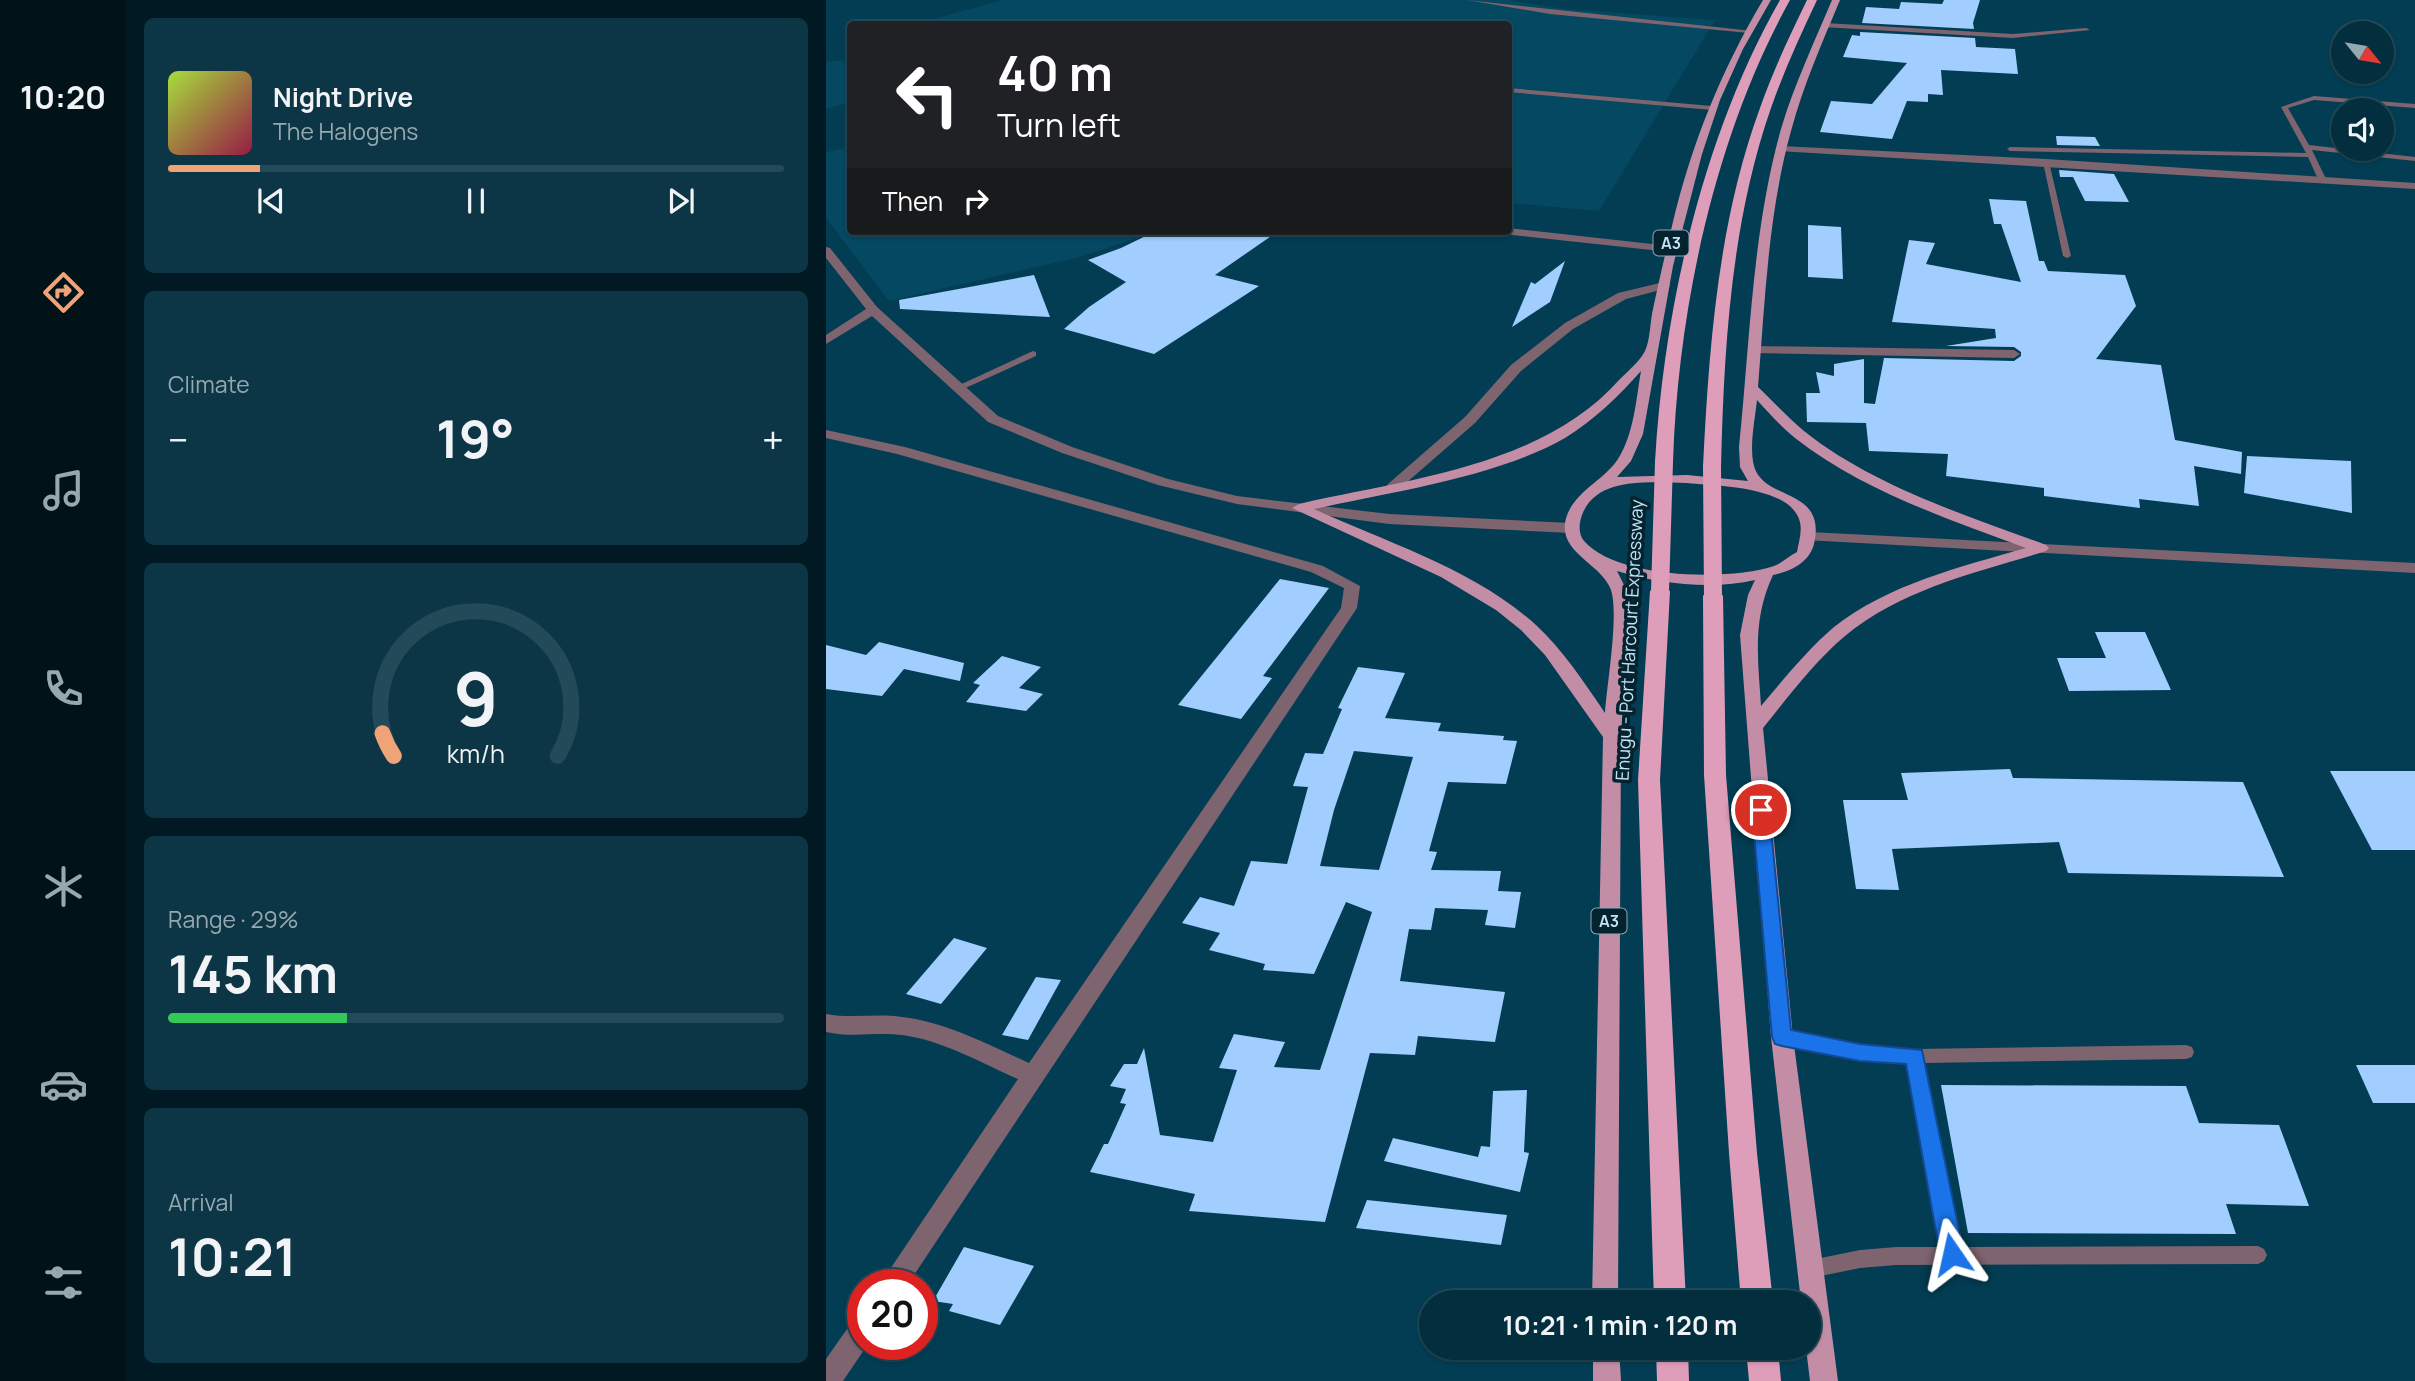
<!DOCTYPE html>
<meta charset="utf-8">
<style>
body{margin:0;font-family:Manrope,sans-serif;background:#0c3645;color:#f1f3f6;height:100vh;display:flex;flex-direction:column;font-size:26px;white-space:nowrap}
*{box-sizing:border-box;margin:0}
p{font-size:23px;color:#96a8b0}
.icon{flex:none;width:38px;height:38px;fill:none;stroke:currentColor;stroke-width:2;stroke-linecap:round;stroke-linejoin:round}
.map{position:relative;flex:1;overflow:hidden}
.panel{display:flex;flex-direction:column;gap:18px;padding:18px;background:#011922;width:700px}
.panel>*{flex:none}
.hud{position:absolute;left:21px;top:21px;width:665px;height:214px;border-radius:7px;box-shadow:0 2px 5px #0004,0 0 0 2px #234a58;background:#202124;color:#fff;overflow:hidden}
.needle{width:46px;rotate:120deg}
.controls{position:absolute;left:1505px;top:21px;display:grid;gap:14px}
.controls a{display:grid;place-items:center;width:63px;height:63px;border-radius:50%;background:#022e3e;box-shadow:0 2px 5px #0004,0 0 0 2px #234a58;font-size:35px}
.speed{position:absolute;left:21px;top:1269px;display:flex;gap:14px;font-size:35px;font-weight:700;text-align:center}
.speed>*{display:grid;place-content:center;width:91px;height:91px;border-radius:50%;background:#022e3e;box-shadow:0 2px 5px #0004,0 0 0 2px #234a58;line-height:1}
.speed .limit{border:10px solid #d22;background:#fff;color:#111}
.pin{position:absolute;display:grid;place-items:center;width:60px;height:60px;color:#fff;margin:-30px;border:4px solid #fff;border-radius:50%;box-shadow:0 2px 7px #0007}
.me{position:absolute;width:77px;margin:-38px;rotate:349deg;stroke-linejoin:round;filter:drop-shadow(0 0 5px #0008)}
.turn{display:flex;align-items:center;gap:24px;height:147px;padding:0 35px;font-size:32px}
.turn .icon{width:91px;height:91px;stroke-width:2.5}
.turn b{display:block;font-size:49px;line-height:60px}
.then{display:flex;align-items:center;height:66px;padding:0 35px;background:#0003;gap:14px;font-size:26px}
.big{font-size:52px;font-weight:700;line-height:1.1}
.panel .card{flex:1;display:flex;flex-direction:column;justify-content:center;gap:10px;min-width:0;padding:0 24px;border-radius:10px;background:#0c3645}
.panel .dial{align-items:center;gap:0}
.dial svg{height:182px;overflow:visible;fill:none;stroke:#234a58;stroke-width:7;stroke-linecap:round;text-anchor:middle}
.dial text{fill:#f1f3f6;stroke:none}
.song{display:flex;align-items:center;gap:21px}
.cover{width:84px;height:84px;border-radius:10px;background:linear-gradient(135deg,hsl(80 70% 55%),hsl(340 70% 35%))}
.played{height:7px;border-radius:4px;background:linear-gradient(90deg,#efa376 15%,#234a58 15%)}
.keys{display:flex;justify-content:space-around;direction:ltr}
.heat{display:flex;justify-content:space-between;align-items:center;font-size:38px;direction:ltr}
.charge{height:10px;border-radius:5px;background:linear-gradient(90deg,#34c759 29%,#234a58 0)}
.trip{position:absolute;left:593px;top:1290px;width:402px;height:70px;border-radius:35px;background:#022e3e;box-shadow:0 2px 5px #0004,0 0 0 2px #234a58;font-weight:700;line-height:70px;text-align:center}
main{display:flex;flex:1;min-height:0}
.menu{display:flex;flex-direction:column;width:126px;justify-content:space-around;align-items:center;background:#011219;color:#96a8b0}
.menu .icon{width:49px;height:49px}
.menu .selected{color:#efa376}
.menu b{font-size:32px;color:#f1f3f6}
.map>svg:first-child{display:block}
.built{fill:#044861}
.building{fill:#a1cefe;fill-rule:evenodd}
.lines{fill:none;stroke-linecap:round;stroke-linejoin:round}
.lane{fill:#7e646f;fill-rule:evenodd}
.street{fill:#7e646f;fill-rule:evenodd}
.primary{fill:#c38ea5;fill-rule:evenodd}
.highway{fill:#de9eba;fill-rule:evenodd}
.highway-bridge{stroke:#de9eba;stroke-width:18}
.route{fill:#1a73e8;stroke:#114b97;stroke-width:2}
.labels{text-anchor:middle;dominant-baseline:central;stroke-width:7;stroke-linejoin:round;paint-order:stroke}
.shield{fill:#05222f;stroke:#8aa9ba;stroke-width:2}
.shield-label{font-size:16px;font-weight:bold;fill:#c3e3f5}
.street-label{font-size:18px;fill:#c3e3f5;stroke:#05222f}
</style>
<main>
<nav class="menu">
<b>10:20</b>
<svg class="icon selected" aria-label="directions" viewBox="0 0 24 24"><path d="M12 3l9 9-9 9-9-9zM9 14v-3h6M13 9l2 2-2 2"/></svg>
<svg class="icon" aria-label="music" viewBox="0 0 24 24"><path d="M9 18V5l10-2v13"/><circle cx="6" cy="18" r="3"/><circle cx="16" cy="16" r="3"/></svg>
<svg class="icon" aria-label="phone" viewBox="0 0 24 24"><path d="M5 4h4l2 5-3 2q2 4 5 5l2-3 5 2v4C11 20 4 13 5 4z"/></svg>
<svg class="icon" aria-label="climate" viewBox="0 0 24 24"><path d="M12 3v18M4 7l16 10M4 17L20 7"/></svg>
<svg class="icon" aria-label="car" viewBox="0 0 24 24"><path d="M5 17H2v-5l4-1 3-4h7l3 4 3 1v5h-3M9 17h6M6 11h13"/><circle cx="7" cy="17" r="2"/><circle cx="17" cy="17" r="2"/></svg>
<svg class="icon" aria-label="filters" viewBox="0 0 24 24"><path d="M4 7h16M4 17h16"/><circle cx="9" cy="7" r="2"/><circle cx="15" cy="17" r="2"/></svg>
</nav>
<section class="panel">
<div class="card">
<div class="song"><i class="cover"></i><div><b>Night Drive</b><p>The Halogens</p></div></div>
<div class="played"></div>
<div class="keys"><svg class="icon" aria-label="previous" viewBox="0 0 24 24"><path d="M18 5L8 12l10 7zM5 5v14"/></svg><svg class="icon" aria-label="pause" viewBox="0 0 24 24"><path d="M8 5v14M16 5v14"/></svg><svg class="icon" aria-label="next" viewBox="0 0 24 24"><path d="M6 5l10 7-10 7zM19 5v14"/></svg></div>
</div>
<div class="card"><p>Climate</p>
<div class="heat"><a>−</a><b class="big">19°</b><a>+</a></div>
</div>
<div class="card dial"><svg viewBox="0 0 100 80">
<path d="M14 69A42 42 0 1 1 86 69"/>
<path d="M14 69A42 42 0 0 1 9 59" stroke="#efa376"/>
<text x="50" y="56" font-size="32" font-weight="700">9</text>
<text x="50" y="72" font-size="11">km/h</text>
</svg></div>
<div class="card"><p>Range · 29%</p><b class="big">145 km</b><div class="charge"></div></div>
<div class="card"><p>Arrival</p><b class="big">10:21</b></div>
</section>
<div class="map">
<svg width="1589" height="1381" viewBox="0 0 1589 1381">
<rect width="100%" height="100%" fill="#033d53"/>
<!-- built -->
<path class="built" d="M177 0H682L739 9 889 20 773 211 683 203 682 24H89Z
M24 60V102L0 109V62Z
M24 147V231H332L254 257 63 301 0 218V152Z"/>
<!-- building -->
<path class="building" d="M1118 0H1154L1147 23 1148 29 1036 23 1040 7 1073 9 1075 2 1116 4Z
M1034 32 1149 38 1150 47 1189 49 1192 74 1115 70 1117 95 1102 94V102L1081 101 1066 139 994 132 1005 101 1046 104 1081 63 1017 57 1026 35 1034 36Z
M1230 136 1269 137 1274 146 1231 145Z
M1233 170 1288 174 1303 202 1259 201 1247 177H1234Z
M1163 199 1200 201 1213 261H1218L1222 271 1299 275 1310 306 1270 359 1335 365 1349 440 1416 452 1415 474 1368 466 1373 506 1313 499 1314 508 1218 496V488L1120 476 1122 454 1043 451 1040 423 981 422 980 393H994L990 372 1008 376V364L1038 359V403L1049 404 1058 358 1188 361 1195 356V352L1188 347 1120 346 1170 338 1169 329 1066 322 1083 240 1109 243 1100 264 1195 282 1175 224H1168Z
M982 225 1015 227 1017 279 982 277Z
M330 231 451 232 389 275 433 286 328 354 238 329 263 307 300 282 262 260 295 248Z
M739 261 724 302 686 327 705 282 709 284Z
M208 275 224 317 74 309 73 300Z
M1421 456 1525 461 1526 513 1418 493Z
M454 579 503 588 437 676 446 678 415 719 352 705Z
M1269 632H1319L1345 690 1243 691 1231 658H1280Z
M53 642 138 663 134 681 78 669 56 696 0 689V645L40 655Z
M176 656 215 667 193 688 217 694 200 711 140 702 154 685 147 683Z
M532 667 579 673 559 718 615 723 612 731 678 736 677 740 691 741 680 784 622 782 603 851 611 852 605 870 675 871 672 891 695 892 689 928 659 925 662 910 609 908 605 930 583 929 574 981 679 992 669 1042 592 1036 589 1055 544 1053 499 1222 363 1211 369 1194 264 1172 278 1144H282L300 1104 294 1103 300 1089 284 1086 298 1064H311L318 1048 334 1135 387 1142 411 1070 393 1068 408 1034 459 1042 448 1067 494 1070 546 912 520 902 488 974 437 970 439 964 383 950 394 933 356 923 374 897 408 906 425 861 461 864 482 787 467 786 479 753 497 754 516 709 512 708ZM528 751 587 757 553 870 494 866 508 810Z
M1184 769 1187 778 1417 782 1458 877 1242 873 1233 842 1066 849 1073 890 1030 889 1017 800H1082L1075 773Z
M1504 771H1589V850H1546Z
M128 938 161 948 115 1004 80 994Z
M210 977 235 980 202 1040 176 1035Z
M1530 1065H1589V1103H1547Z
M1115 1085 1360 1086 1373 1123 1453 1125 1483 1206 1400 1204 1410 1234 1142 1233Z
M701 1090 698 1152 703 1153 694 1192 558 1161 567 1138 652 1157 655 1146 664 1147 667 1091Z
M541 1200 681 1215 675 1245 530 1228Z
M138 1247 208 1266 174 1325 123 1311 127 1304 107 1301Z"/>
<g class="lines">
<!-- lane -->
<path class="lane" d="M682 88 886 106 889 108 886 110 682 92Z
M1488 96 1589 104V108L1488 100 1462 108 1483 145 1589 157V161L1486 150 1500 179 1496 181 1492 179 1482 157 1184 151 1181 149 1184 147 1480 153 1455 107Z
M1220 160 1223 162 1245 256 1241 258 1237 256 1217 162Z
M207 351 210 352V356L135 390 132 391 127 388Z
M956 1030 1034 1045 1089 1049 1360 1045 1366 1047 1368 1052 1366 1057 1360 1059 1098 1063 1134 1247 1432 1246 1438 1249 1441 1255 1438 1261 1432 1264 1070 1265 1034 1268 985 1278 979 1275 976 1269 979 1263 985 1260 1034 1250 1070 1247H1116L1082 1062 1034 1059 956 1044 950 1042 948 1037 950 1032Z"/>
<!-- street -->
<path class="street" d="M641 0 927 31 923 33 724 14Z
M999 23 1187 34 1260 28 1264 30 1187 38 996 27Z
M955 146 1220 159 1589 183V189L952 151V147Z
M682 228 844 246 850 249 844 252 677 234 672 231H682Z
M0 247 4 248 51 307 172 416 246 447 342 479 411 496 563 514 745 523 753 528 745 533 563 524 411 504 332 485 236 453 162 422 46 316 0 344V335L40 309 0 258Z
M838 282 844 286 842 288 800 299 747 329 695 371 649 423 572 490H562L560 487 562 484 639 417 685 365 739 323 792 293Z
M929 346 1188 350 1194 354 1188 358 925 353V347Z
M0 430 79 447 497 566 534 586 531 608 82 1284H54L192 1079C155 1063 116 1040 76 1035 50 1032 25 1038 0 1032V1014C26 1019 50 1013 76 1017 120 1022 163 1045 203 1063L515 608 518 588 485 572 71 454 0 438Z
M984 532 1589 563V573L979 540 976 537Z
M37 1315V1344H42L17 1381H0V1359L28 1319Z"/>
<!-- primary -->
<path class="primary" d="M937 0H945L917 49 894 100 876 154 847 266 817 434 805 461 791 477 861 475 922 481 914 467 913 447C924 342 926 232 955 129 968 85 988 43 1006 0H1014C996 43 977 86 965 131 942 214 939 301 932 387 947 401 962 418 978 431 1047 486 1139 515 1220 545L1223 548 1220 551C1152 572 1075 589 1019 636 988 662 963 696 937 728L967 1037 1012 1381H984L980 1348H984V1302H975L945 1037 914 635 922 595 929 580C887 590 833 584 791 571L802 593 803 616 795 737 792 1302H766L777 737 719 655 695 630 670 610 615 577 466 508 473 504C582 479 716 467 794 379 802 371 814 361 819 351 824 340 824 325 826 314 832 285 839 255 846 226 865 145 895 71 937 0ZM815 371C810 400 808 434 792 459 777 482 744 493 739 523 735 554 776 564 785 590 793 615 781 684 779 713 758 682 737 650 710 625 648 569 562 543 488 509 565 492 671 477 739 438 768 420 793 396 815 371ZM931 400C943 413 955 427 969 438 1035 490 1122 519 1200 548 1134 567 1063 584 1008 627 981 650 958 679 935 706 932 658 926 620 947 575 965 571 983 563 988 544 1001 487 938 502 928 466 923 446 929 420 931 400ZM861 483C890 486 961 486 973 519 977 530 973 540 971 552 963 556 956 563 948 566 903 581 791 579 758 541 752 534 753 523 756 515 771 475 827 483 861 483Z
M767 1348H793L795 1381H767Z"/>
<!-- highway -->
<path class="highway" d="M954 0H964C889 135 852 308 847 462L844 466H832L829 462C838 307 877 135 954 0Z
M981 0H991C974 36 958 71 945 108 905 223 898 347 895 467L886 472 877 467C883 347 892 222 934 108 947 71 964 35 981 0Z
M834 585 844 591 834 780 860 1302H828L812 780 824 591Z
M887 590 894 592 897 596 900 775 931 1153 947 1302H915L903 1153 878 775 877 596 880 592Z
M830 1348H862L863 1381H831Z
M920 1348H952L955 1381H923Z"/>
<!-- highway-bridge -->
<path class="highway-bridge" d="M886 467 887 596
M834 591 838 462"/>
</g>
<!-- route -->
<path class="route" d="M935 804 941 806 943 810 965 1030 1034 1044 1096 1050 1138 1254 1134 1262 1126 1265 1118 1262 1114 1254 1080 1064 1034 1061 956 1046 949 1044 946 1037 926 810 928 806Z"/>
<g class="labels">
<!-- shield labels -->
<g class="shield">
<rect x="827.5" y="230.5" width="35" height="25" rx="5"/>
<rect x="765.5" y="908.5" width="35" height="25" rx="5"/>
</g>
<g class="shield-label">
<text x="845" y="243">A3</text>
<text x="783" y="921">A3</text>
</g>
<!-- street labels -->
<g class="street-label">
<text transform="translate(803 640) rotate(-87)">Enugu - Port Harcourt Expressway</text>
</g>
</g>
</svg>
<div class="controls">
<a><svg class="needle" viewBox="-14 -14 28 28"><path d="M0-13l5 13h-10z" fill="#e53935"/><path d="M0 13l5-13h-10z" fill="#96a8b0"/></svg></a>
<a><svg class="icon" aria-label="sound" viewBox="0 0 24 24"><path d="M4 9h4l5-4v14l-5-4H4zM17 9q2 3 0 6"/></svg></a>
</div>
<div class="speed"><div class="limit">20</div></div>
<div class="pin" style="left:935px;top:810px;background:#d93025"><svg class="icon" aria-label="arrive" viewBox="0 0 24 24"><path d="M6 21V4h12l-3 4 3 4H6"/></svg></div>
<svg class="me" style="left:1126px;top:1254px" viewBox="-20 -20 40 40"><path d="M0-17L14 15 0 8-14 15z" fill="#1a73e8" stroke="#fff" stroke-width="4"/></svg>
<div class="trip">10:21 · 1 min · 120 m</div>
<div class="hud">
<div class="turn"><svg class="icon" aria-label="left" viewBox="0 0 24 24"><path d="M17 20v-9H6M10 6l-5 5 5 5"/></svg><div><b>40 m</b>Turn left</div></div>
<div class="then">Then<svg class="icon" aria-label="right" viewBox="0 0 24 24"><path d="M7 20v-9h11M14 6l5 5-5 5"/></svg></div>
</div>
</div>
</main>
